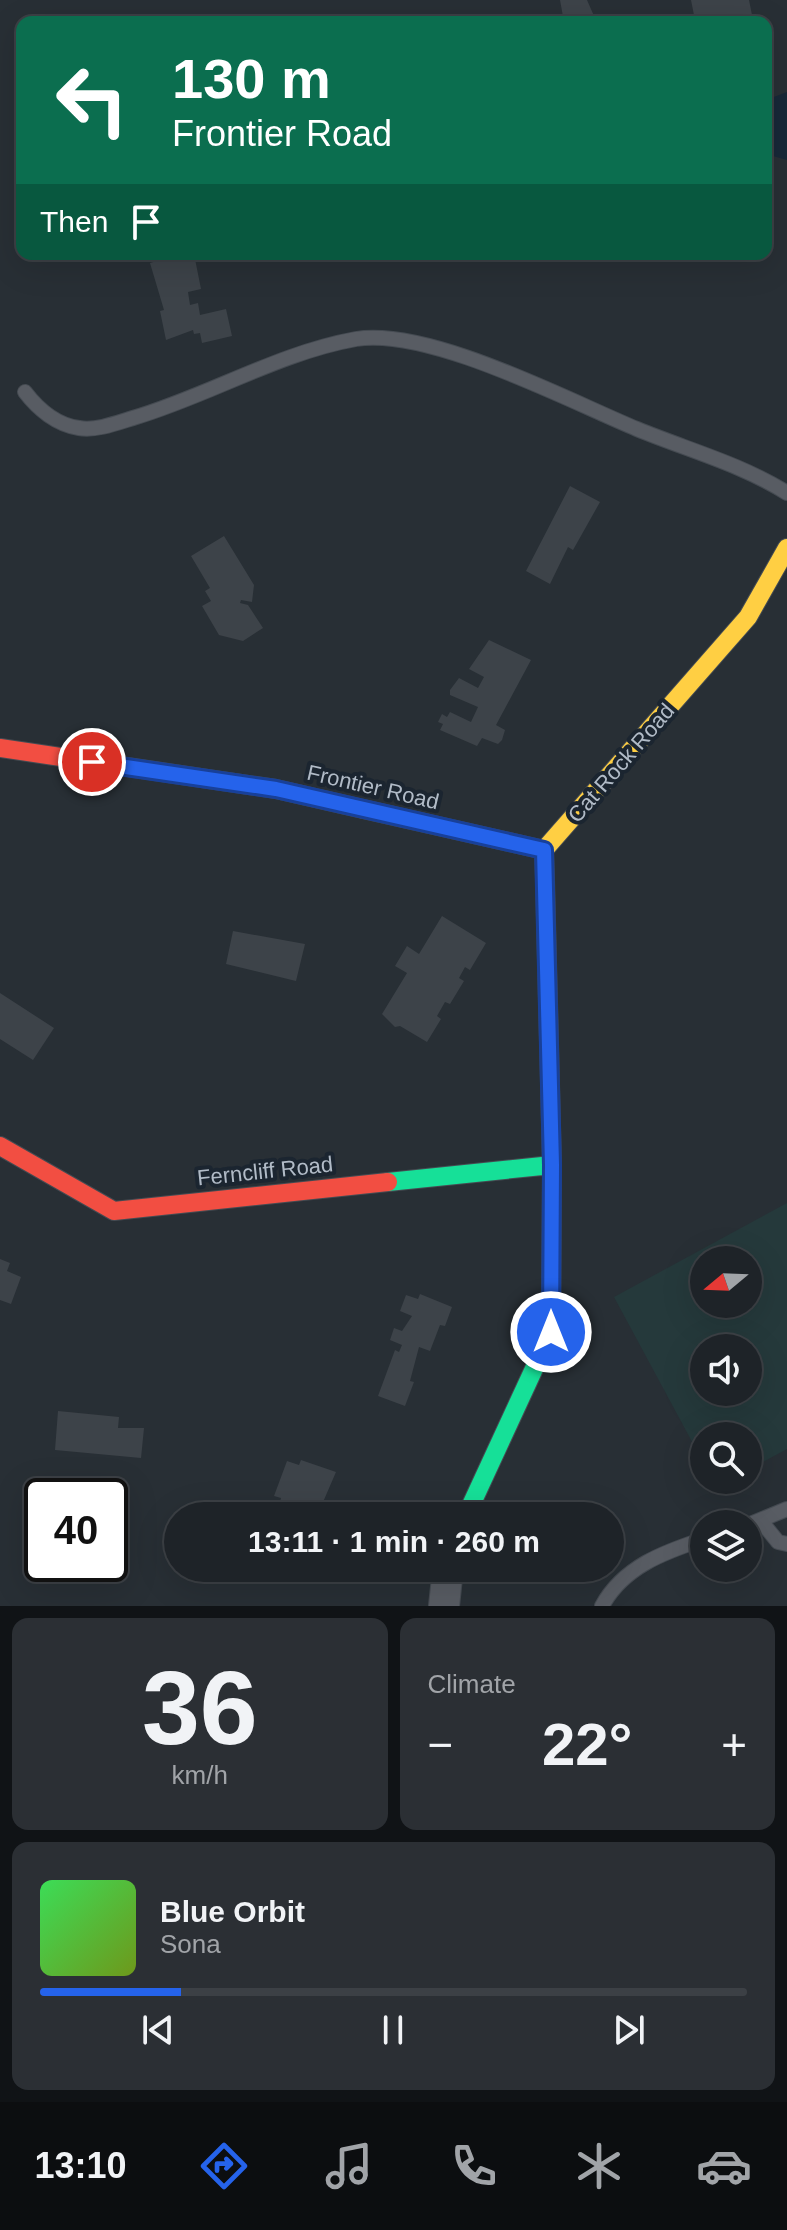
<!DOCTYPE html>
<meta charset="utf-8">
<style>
body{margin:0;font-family:Helvetica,sans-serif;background:#2b2f34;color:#f1f3f6;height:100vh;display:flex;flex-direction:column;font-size:30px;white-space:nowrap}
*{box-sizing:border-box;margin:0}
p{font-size:26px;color:#a1a4a8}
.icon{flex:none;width:44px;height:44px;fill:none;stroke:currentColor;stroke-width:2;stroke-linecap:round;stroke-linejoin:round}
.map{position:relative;height:1606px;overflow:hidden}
.details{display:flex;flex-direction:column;gap:12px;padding:12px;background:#101316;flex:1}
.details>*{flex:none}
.top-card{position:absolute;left:16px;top:16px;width:756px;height:244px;border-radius:16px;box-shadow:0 8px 32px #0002,0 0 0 2px #3c4045;background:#0b6e4f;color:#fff;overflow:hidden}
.needle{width:52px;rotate:251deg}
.controls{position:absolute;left:690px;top:1246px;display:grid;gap:16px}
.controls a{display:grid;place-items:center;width:72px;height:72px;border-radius:50%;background:#1e2328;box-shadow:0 8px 32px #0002,0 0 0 2px #3c4045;font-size:40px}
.speed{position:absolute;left:24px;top:1478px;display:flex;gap:16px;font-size:40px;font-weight:700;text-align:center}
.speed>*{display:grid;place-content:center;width:104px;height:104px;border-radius:50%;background:#1e2328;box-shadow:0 8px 32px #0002,0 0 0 2px #3c4045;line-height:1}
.speed .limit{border:4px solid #111;border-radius:12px;background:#fff;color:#111}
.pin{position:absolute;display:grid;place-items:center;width:68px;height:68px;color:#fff;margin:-34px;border:4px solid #fff;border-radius:50%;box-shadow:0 2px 8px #0007}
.me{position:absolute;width:88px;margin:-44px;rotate:0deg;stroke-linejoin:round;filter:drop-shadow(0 0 6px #0008)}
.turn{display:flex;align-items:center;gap:28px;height:168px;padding:0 24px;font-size:36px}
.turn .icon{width:104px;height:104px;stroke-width:2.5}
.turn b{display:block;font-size:56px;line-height:68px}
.then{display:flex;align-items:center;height:76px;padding:0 24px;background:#0003;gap:16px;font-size:30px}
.big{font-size:60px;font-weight:600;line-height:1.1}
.details .widget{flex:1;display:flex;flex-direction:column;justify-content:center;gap:12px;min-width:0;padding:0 28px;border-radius:16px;background:#2b2f34}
.details .dial{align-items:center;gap:0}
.dial b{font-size:104px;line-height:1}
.song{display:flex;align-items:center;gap:24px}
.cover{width:96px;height:96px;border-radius:12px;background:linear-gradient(135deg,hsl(130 70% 55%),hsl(80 70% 35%))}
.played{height:8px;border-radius:4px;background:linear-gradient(90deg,#2563eb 20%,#3c4045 20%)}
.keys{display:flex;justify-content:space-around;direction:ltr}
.heat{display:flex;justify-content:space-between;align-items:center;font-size:44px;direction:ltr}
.details .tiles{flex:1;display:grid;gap:12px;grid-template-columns:1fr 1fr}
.widget:last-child{grid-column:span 2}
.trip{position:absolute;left:164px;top:1502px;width:460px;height:80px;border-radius:40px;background:#1e2328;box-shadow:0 8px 32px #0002,0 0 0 2px #3c4045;font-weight:600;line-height:80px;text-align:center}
.dock{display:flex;height:128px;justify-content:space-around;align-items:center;background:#0c0e10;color:#a1a4a8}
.dock .icon{width:56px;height:56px}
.dock .on{color:#2563eb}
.dock b{font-size:36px;color:#f1f3f6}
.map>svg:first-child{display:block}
.green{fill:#25393b;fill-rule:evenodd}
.water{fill:#182838}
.building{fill:#3d4349}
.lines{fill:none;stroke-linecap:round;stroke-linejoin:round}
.lane-casing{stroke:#454b52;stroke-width:16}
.street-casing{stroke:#454b52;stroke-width:32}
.fast-casing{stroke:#454b52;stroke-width:20}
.slow-casing{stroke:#454b52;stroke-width:20}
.jam-casing{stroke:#454b52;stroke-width:20}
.lane{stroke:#585c63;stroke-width:14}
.street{stroke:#585c63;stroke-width:30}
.fast{stroke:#16e098;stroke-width:18}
.slow{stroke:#ffcf43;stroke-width:18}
.jam{stroke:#f24e42;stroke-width:18}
.route-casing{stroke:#184099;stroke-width:20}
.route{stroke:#2563eb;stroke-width:14}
.labels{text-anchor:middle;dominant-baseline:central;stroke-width:8;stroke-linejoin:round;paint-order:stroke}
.street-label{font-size:22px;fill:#b1bbc7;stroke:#1b2530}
</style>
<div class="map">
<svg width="787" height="1606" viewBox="0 0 787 1606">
<rect width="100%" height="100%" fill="#282f35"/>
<!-- green -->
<path class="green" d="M787 1203V1449L748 1470V1436H704V1464L614 1297ZM704 1260H748V1304H704ZM704 1348H748V1392H704Z"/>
<!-- water -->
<path class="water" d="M787 92V160L766 154V100Z"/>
<!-- building -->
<path class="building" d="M560 0H587L594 16 579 22H564Z
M691 0H749L752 15 734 22H658L694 15Z
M181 254H194L201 289 188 292 190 305 198 303 200 315 226 309 232 336 202 343 200 333 194 334 193 330 166 340 160 311 164 310 150 263Z
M570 486 600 502 573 550 568 547 550 584 526 571Z
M224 536 254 585 252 602 241 600 240 603 248 605 263 628 243 641 219 635 202 606 211 601 205 591 210 588 191 556Z
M489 640 531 660 496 725 505 730 502 740 498 744 482 738 477 746 440 730 443 724 438 722 442 714 447 717 450 712 471 722 478 707 450 695V690L459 678 478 688 484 677 469 669Z
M442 916 486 943 470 970 465 967 459 978 464 981 450 1004 445 1002 437 1016 441 1019 427 1042 400 1026 395 1027 382 1014 407 973 395 966 407 946 419 954Z
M233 931 305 944 296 981 226 964Z
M0 993 54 1028 33 1060 0 1039Z
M0 1259 10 1263 7 1271 21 1277 11 1304 0 1300Z
M420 1294 452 1307 445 1326 440 1325 430 1351 419 1347 410 1381 414 1382 405 1406 378 1396 395 1350 399 1352 402 1345 390 1340 394 1328 402 1331 412 1316 400 1311 406 1295 418 1299Z
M58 1411 119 1417 118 1428H144L141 1458 55 1450Z
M301 1460 336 1472 317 1516H289L278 1510 281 1498 274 1496 287 1461 299 1465Z"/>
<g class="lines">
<!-- lane casing -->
<g class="lane-casing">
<path id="lane" d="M25 392C38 409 57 425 79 428 96 431 117 423 133 418 208 396 278 353 356 339 429 327 567 400 637 429 688 450 741 464 787 493
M760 1520 778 1542 787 1544
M748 1525 787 1509
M602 1606C623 1567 664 1552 704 1539"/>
</g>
<!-- street casing -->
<g class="street-casing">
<path id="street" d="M444 1606 448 1568"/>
</g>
<!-- fast casing -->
<g class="fast-casing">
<path id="fast" d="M363 809 544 850
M388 1182 552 1165
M466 1516 551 1332 552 1165 545 879"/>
</g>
<!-- slow casing -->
<g class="slow-casing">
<path id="slow" d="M545 879 544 850 748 617 787 548"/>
</g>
<!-- jam casing -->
<g class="jam-casing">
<path id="jam" d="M0 748 276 789 363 809
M0 1146 114 1211 388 1182"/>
</g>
<!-- lane -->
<use href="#lane" class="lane"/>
<!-- street -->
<use href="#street" class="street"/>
<!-- fast -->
<use href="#fast" class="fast"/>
<!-- slow -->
<use href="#slow" class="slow"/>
<!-- jam -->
<use href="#jam" class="jam"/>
</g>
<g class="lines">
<!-- route casing -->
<g class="route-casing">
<path id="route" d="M92 762 276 789 544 850 552 1165 551 1332"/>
</g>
<!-- route -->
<use href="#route" class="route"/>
</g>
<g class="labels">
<!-- street labels -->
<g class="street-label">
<text transform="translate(621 763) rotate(-49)">Cat Rock Road</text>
<text transform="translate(373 787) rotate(13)">Frontier Road</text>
<text transform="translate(265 1171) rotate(-6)">Ferncliff Road</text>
</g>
</g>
</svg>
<div class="controls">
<a><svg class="needle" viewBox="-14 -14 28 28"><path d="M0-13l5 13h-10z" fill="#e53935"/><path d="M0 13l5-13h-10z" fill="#a1a4a8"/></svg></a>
<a><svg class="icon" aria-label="sound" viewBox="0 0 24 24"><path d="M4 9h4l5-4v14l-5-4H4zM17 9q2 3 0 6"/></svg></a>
<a><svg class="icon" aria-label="search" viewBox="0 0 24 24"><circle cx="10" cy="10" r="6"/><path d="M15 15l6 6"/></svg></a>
<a><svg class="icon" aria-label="layers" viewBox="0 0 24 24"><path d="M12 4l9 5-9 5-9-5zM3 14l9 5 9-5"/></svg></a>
</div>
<div class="speed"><div class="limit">40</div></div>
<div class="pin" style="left:92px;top:762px;background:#d93025"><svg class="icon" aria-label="arrive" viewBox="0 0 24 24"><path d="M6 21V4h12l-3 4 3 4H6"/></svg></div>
<svg class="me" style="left:551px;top:1332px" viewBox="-20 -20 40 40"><circle r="17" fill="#2563eb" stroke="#fff" stroke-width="3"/><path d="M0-11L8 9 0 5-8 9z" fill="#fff"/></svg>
<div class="trip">13:11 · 1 min · 260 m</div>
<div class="top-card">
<div class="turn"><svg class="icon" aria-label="left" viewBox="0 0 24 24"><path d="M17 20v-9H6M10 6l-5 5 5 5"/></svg><div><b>130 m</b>Frontier Road</div></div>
<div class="then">Then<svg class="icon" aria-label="arrive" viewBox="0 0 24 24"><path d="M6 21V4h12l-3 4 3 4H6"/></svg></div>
</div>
</div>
<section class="details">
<div class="tiles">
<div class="widget dial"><b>36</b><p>km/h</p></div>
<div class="widget"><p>Climate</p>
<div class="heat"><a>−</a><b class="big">22°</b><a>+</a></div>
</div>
<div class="widget">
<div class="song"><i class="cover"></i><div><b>Blue Orbit</b><p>Sona</p></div></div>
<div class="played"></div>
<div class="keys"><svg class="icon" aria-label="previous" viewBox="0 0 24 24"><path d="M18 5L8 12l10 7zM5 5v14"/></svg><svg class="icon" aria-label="pause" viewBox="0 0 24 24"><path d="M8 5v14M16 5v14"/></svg><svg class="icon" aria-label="next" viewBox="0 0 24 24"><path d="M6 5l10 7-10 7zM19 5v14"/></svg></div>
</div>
</div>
</section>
<nav class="dock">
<b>13:10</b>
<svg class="icon on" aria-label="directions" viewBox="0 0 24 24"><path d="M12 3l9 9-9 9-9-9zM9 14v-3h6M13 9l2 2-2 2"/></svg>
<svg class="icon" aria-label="music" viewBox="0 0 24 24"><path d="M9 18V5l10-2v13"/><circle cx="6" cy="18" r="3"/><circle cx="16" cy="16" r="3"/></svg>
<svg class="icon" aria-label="phone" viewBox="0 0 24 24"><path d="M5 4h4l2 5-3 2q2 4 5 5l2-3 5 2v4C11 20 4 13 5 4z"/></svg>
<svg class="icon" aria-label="climate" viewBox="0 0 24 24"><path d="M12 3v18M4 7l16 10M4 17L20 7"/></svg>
<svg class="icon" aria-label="car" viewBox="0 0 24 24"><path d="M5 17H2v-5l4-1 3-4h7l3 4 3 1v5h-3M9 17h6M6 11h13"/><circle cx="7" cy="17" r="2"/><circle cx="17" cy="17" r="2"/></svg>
</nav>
